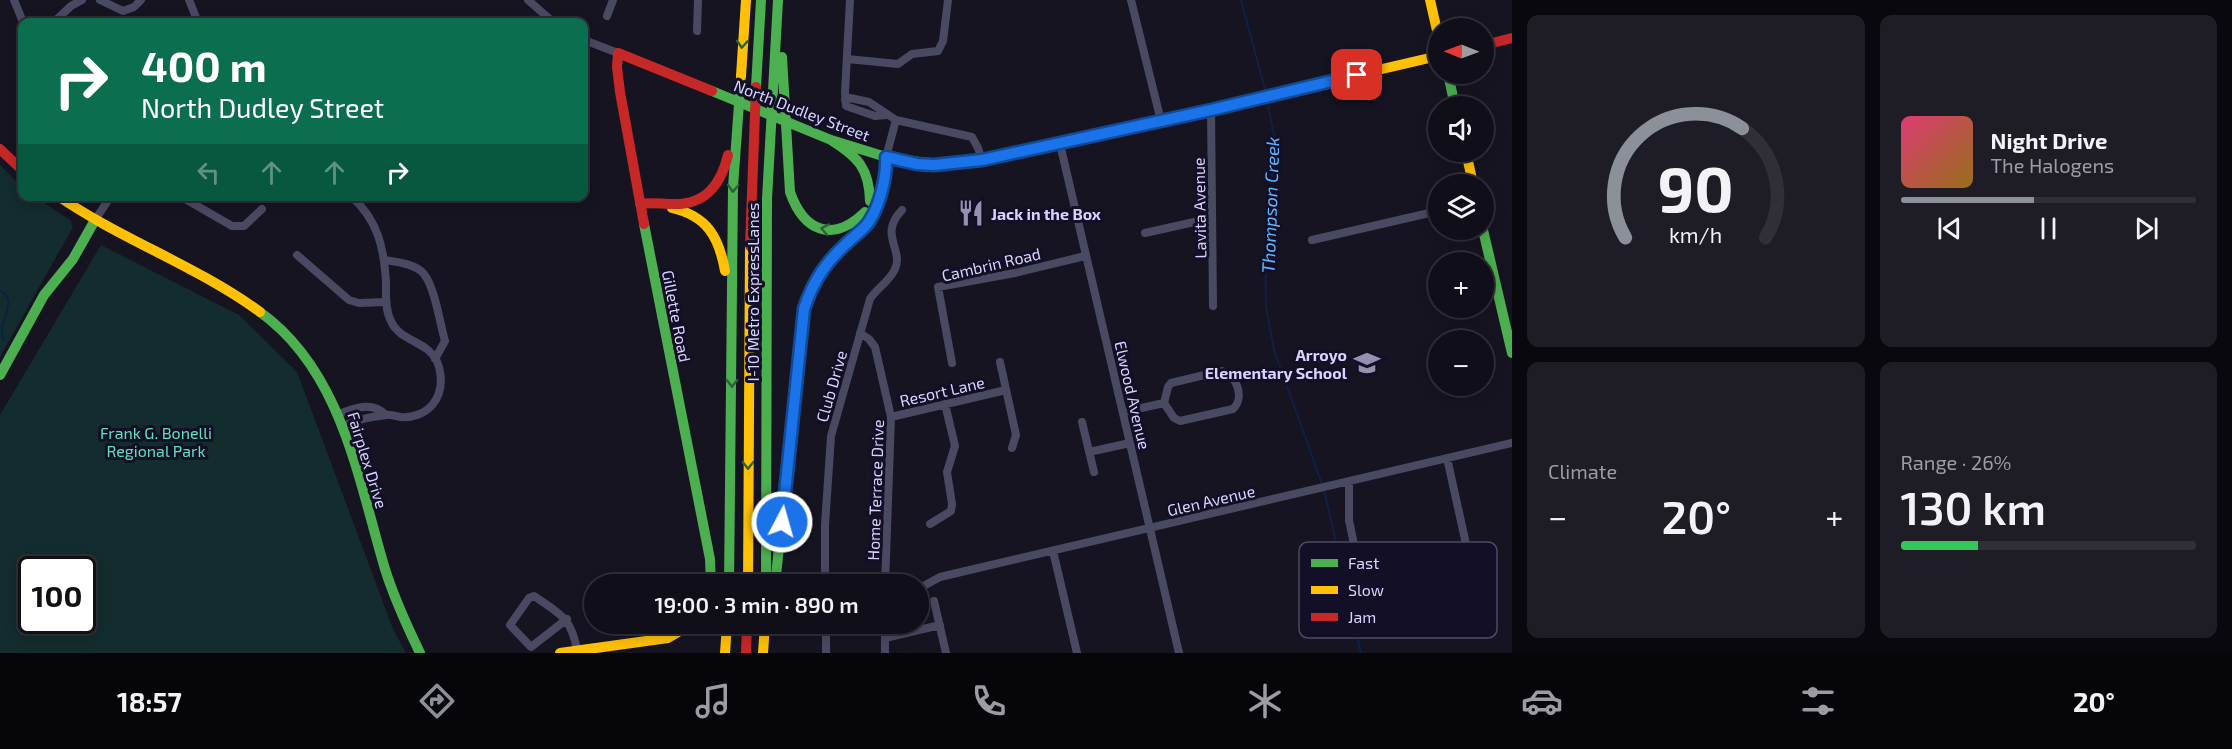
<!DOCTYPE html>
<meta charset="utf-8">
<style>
body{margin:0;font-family:"Exo 2",sans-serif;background:#1e1d26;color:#f1f3f6;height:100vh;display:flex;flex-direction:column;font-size:22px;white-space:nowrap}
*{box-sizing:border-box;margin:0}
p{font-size:20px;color:#9c9ca2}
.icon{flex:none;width:33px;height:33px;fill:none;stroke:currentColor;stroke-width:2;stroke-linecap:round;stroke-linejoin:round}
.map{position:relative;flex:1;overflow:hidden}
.side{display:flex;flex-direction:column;gap:15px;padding:15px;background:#09080e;width:720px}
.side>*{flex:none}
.hud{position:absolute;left:18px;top:18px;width:570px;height:183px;border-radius:12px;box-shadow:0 3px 15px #0003,0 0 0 2px #302f38;background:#0b6e4f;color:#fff;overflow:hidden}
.needle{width:39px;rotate:271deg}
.tools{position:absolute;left:1428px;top:18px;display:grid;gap:12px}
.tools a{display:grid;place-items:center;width:66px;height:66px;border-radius:50%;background:#100f19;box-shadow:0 3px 15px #0003,0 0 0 2px #302f38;font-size:30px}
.speed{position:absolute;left:18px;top:556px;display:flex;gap:12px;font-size:30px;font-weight:700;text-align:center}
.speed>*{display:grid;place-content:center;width:78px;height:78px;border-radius:50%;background:#100f19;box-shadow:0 3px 15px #0003,0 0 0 2px #302f38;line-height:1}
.speed .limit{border:3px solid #111;border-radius:9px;background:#fff;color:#111}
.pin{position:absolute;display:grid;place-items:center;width:51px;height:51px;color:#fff;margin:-26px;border-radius:12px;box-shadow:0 3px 9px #0006}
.me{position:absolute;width:66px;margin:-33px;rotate:6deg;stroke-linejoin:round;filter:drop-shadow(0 0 4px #0008)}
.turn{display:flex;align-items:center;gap:21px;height:126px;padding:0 24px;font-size:27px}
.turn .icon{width:78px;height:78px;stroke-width:2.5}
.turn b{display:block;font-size:42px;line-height:51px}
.lanes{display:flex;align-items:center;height:57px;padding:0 24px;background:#0003;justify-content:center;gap:30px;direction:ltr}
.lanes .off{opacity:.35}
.big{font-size:45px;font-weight:600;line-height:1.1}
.side .card{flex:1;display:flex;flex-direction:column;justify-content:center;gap:9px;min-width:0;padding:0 21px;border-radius:12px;background:#1e1d26}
.side .dial{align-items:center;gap:0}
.dial svg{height:156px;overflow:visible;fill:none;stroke:#302f38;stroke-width:7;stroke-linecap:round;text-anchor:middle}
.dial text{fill:#f1f3f6;stroke:none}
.song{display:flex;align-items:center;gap:18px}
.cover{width:72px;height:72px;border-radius:9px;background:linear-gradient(135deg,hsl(340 70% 55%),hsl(40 70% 35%))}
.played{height:6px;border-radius:3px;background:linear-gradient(90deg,#8c9099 45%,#302f38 45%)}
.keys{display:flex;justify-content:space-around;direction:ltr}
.heat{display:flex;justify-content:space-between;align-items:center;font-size:33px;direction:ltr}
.charge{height:9px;border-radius:4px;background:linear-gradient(90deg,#34c759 26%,#302f38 0)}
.side .tiles{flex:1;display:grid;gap:15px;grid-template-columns:repeat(2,1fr)}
.trip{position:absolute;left:584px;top:574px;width:345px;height:60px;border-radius:30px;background:#100f19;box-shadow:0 3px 15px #0003,0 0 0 2px #302f38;font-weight:600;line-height:60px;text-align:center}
.tab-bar{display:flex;height:96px;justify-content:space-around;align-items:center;background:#06060a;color:#9c9ca2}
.tab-bar .icon{width:42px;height:42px}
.tab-bar .on{color:#8c9099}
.tab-bar b{font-size:27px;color:#f1f3f6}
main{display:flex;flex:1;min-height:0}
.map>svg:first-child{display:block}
.green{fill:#132c2d;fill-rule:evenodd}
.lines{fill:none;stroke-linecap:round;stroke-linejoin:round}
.stream{stroke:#0d2144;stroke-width:2}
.street{stroke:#4a4962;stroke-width:8}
.fast{stroke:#4caf50;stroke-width:10}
.slow{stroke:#ffc107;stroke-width:10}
.jam{stroke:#c62828;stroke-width:10}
.oneway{stroke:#305f3b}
.route-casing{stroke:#114b97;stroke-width:15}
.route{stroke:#1a73e8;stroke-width:10}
.labels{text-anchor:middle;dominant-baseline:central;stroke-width:6;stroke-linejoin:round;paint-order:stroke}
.street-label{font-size:16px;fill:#d9d4ff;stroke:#130f26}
.poi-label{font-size:16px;font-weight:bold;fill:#d9d4ff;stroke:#130f26;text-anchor:start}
.park-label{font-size:16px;fill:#5fe0c0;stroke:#130f26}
.water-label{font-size:18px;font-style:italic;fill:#62b6ff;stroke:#130f26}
.key{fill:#130f26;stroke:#4e4a67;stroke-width:1.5}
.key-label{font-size:16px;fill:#d9d4ff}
</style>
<main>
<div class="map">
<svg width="1512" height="653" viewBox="0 0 1512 653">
<rect width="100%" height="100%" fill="#161421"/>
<!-- green -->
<path class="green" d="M0 165 22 187V196L35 197 70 220 73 227 0 357Z
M101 245 239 315 297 372 393 629 406 653H0V415ZM32 570H82V621H32Z"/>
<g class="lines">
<!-- stream -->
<path class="stream" d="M1241 0 1266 93
M1267 99 1274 135V159L1265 234 1266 307 1274 350 1322 484
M0 290C18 300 2 316 2 331 2 335 3 338 4 341
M1324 490 1361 653"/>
<!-- street -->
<path class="street" d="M14 0 23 22
M100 0 123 11 134 7 141 0
M189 0 198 22
M528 0 553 22
M850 0 845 92 846 106 875 116 886 115
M1131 0 1161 121
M607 16 613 0
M54 22 71 6 82 0
M697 31 698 0
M584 40 618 53
M847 59 898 64 912 54 938 51 943 41 948 0
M845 100 850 98 869 102 896 120 972 137 978 148 982 160
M1211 110 1213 306
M1060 144 1179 653
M886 157 896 120
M180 196 232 226H244L262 209
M95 220 111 196
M1145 233 1212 218
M1312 240 1438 211
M297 255 349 300 359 303 386 302
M385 260C397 262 416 264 424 274 435 288 440 324 445 341L435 359
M860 333 869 339 875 347 891 417 885 585
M1000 362 1016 435 1012 448
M952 363 938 287 1015 273 1085 256
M1221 371C1237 374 1245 398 1233 409L1180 421 1174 418 1164 403 1168 387 1171 383Z
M1123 412 1164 403
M339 414C354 408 372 401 386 415
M891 417 1006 390
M1082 422 1094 472
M343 426C358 419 371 417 386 415 390 414 396 416 400 417 412 418 425 414 433 404 445 389 443 362 428 350 414 339 397 337 390 319 385 308 386 294 386 282 384 248 378 220 351 196
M1089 452 1130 443
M1447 458 1485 630
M1349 482V520L1369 618 1373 626 1391 630
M930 524 951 511 952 504 947 472 955 446 945 404
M1053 551 1077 653
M825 585V525L831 436 870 299C877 288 890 281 895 269 904 249 878 235 902 210
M918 589 940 577 1512 443
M934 601 946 653
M567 619 531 647 510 625 529 598 534 596C560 614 571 617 577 650
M885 624V653
M885 638 940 625
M826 653V624"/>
<!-- fast -->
<path class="fast" d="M782 57 790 192C804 232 833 243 865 212
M1448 74 1455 106
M756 87 761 0
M712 91 831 140 886 157 939 165 982 160 1146 124
M831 140C858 157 869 168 870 201
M644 224 710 559 711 585
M1483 230 1512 353
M260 312C342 371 358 479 385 569 394 598 407 626 420 653
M0 375 44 295 73 259 95 220
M729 585 733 187 741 76
M766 585 767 199 778 0
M775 585 804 309C812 283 826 261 847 243 854 237 862 232 868 224 881 206 886 179 886 157"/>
<!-- slow -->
<path class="slow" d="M1430 0 1438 35
M741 76 746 0
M1146 124 1438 56
M1466 152 1473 184
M58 196C122 240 197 266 260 312
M672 208C707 216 719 237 725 271
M748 585 750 246
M560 653 668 638 692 624
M725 653 727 624
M763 653 765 624"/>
<!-- jam -->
<path class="jam" d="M1484 45 1512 38
M0 149 22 170
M640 204C651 202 662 204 673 204 706 205 721 184 728 155
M644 224 620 92 617 67 618 53 712 91
M750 246 756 87
M746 653 747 624"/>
</g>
<!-- one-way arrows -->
<defs><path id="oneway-chevron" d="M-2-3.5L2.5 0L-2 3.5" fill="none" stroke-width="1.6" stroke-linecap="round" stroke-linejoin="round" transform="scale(1.5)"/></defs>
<g class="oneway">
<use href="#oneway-chevron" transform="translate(742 44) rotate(94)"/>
<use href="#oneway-chevron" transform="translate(733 188) rotate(92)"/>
<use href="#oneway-chevron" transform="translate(825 229) rotate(-169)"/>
<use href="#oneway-chevron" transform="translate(732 383) rotate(90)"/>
<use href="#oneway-chevron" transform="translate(748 465) rotate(90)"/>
</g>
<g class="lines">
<!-- route casing -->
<g class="route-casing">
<path id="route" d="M782 522 804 309C813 281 826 262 847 243 855 235 865 229 870 220 880 204 887 176 886 157L917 164 934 165 982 160 1211 110 1357 75"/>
</g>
<!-- route -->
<use href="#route" class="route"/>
</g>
<!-- icons -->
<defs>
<g id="restaurant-bare" transform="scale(2.07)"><path d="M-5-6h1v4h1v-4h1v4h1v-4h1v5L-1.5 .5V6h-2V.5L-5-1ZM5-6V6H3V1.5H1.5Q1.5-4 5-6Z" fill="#9591b1" stroke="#130f26" stroke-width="2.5" paint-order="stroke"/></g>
<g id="school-bare" transform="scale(2.07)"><path d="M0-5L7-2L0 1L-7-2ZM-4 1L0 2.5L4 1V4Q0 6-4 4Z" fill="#9591b1" stroke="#130f26" stroke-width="2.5" paint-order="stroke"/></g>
</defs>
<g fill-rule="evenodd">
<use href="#restaurant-bare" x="971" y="213"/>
<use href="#school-bare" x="1367" y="363"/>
</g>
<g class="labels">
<!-- street labels -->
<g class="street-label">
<text transform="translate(802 110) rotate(21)">North Dudley Street</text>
<text transform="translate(1199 208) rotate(-91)">Lavita Avenue</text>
<text transform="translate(991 264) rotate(-13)">Cambrin Road</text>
<text transform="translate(752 292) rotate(-90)">I-10 Metro ExpressLanes</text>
<text transform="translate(677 316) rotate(79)">Gillette Road</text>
<text transform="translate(831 386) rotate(-74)">Club Drive</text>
<text transform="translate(942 391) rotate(-13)">Resort Lane</text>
<text transform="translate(1133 395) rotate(77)">Elwood Avenue</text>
<text transform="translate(368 460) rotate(73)">Fairplex Drive</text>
<text transform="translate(875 490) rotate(-88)">Home Terrace Drive</text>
<text transform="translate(1211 500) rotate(-13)">Glen Avenue</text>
</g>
<!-- poi labels -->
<g class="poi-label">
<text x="991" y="213">Jack in the Box</text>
<text x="1347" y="354" text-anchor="end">Arroyo<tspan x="1347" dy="18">Elementary School</tspan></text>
</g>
<!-- park labels -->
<g class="park-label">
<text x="156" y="432">Frank G. Bonelli<tspan x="156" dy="18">Regional Park</tspan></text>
</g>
<!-- water labels -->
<g class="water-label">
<text transform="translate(1270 205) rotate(-88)">Thompson Creek</text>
</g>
</g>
<!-- legend -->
<rect x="1299" y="542" width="198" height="96" rx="9" class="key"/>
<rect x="1311" y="559" width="27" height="8" fill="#4caf50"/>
<rect x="1311" y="586" width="27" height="8" fill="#ffc107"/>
<rect x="1311" y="613" width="27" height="8" fill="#c62828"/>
<g class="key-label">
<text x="1348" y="569">Fast</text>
<text x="1348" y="596">Slow</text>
<text x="1348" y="623">Jam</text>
</g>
</svg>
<div class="tools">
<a><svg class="needle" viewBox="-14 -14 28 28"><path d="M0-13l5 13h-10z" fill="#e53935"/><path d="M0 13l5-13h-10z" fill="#9c9ca2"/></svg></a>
<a><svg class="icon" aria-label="sound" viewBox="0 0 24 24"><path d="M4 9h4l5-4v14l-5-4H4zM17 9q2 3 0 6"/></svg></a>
<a><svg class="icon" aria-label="layers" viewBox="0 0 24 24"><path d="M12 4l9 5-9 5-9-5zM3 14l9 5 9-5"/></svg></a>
<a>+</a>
<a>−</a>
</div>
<div class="speed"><div class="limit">100</div></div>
<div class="pin" style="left:1357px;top:75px;background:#d93025"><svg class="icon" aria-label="arrive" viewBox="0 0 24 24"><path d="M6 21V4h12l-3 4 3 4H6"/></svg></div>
<svg class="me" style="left:782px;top:522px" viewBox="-20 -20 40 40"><circle r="17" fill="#1a73e8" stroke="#fff" stroke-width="3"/><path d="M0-11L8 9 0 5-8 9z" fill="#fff"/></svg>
<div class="trip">19:00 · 3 min · 890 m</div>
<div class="hud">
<div class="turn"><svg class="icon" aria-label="right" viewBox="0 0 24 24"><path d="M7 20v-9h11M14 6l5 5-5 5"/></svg><div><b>400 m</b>North Dudley Street</div></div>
<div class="lanes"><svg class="icon off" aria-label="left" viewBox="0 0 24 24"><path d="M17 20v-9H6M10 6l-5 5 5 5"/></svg><svg class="icon off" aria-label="ahead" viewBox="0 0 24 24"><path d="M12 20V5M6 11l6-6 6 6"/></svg><svg class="icon off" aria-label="ahead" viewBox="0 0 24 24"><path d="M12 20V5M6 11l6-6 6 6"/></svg><svg class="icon" aria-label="right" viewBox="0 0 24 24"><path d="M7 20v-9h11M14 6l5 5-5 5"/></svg></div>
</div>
</div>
<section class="side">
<div class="tiles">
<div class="card dial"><svg viewBox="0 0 100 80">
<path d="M14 69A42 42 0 1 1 86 69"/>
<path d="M14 69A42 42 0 0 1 74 13" stroke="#8c9099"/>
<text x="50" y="56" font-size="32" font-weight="700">90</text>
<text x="50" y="72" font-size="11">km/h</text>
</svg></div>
<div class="card">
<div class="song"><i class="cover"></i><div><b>Night Drive</b><p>The Halogens</p></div></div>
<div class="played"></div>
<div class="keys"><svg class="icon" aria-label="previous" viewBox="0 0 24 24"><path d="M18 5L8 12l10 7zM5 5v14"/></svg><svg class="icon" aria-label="pause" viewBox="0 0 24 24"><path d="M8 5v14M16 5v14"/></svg><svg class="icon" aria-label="next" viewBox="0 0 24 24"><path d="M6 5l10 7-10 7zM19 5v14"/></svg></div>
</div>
<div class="card"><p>Climate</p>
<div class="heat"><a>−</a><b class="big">20°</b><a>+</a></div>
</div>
<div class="card"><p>Range · 26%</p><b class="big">130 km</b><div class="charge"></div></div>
</div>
</section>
</main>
<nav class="tab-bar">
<b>18:57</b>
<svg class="icon on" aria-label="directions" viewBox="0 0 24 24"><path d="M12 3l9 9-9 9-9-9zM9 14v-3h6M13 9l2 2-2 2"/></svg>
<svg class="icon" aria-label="music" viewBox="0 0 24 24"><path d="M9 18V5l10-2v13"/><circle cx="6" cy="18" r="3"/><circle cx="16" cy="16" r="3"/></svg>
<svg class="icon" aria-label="phone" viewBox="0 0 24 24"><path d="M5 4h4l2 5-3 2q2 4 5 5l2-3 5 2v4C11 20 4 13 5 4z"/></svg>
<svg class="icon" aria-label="climate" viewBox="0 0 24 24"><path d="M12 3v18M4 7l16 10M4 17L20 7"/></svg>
<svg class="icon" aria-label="car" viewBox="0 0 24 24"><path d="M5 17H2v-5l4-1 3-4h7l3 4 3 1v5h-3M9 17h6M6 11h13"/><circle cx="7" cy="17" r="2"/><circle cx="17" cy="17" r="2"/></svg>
<svg class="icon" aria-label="filters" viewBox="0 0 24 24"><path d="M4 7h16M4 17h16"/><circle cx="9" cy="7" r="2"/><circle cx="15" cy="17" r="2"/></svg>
<b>20°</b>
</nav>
